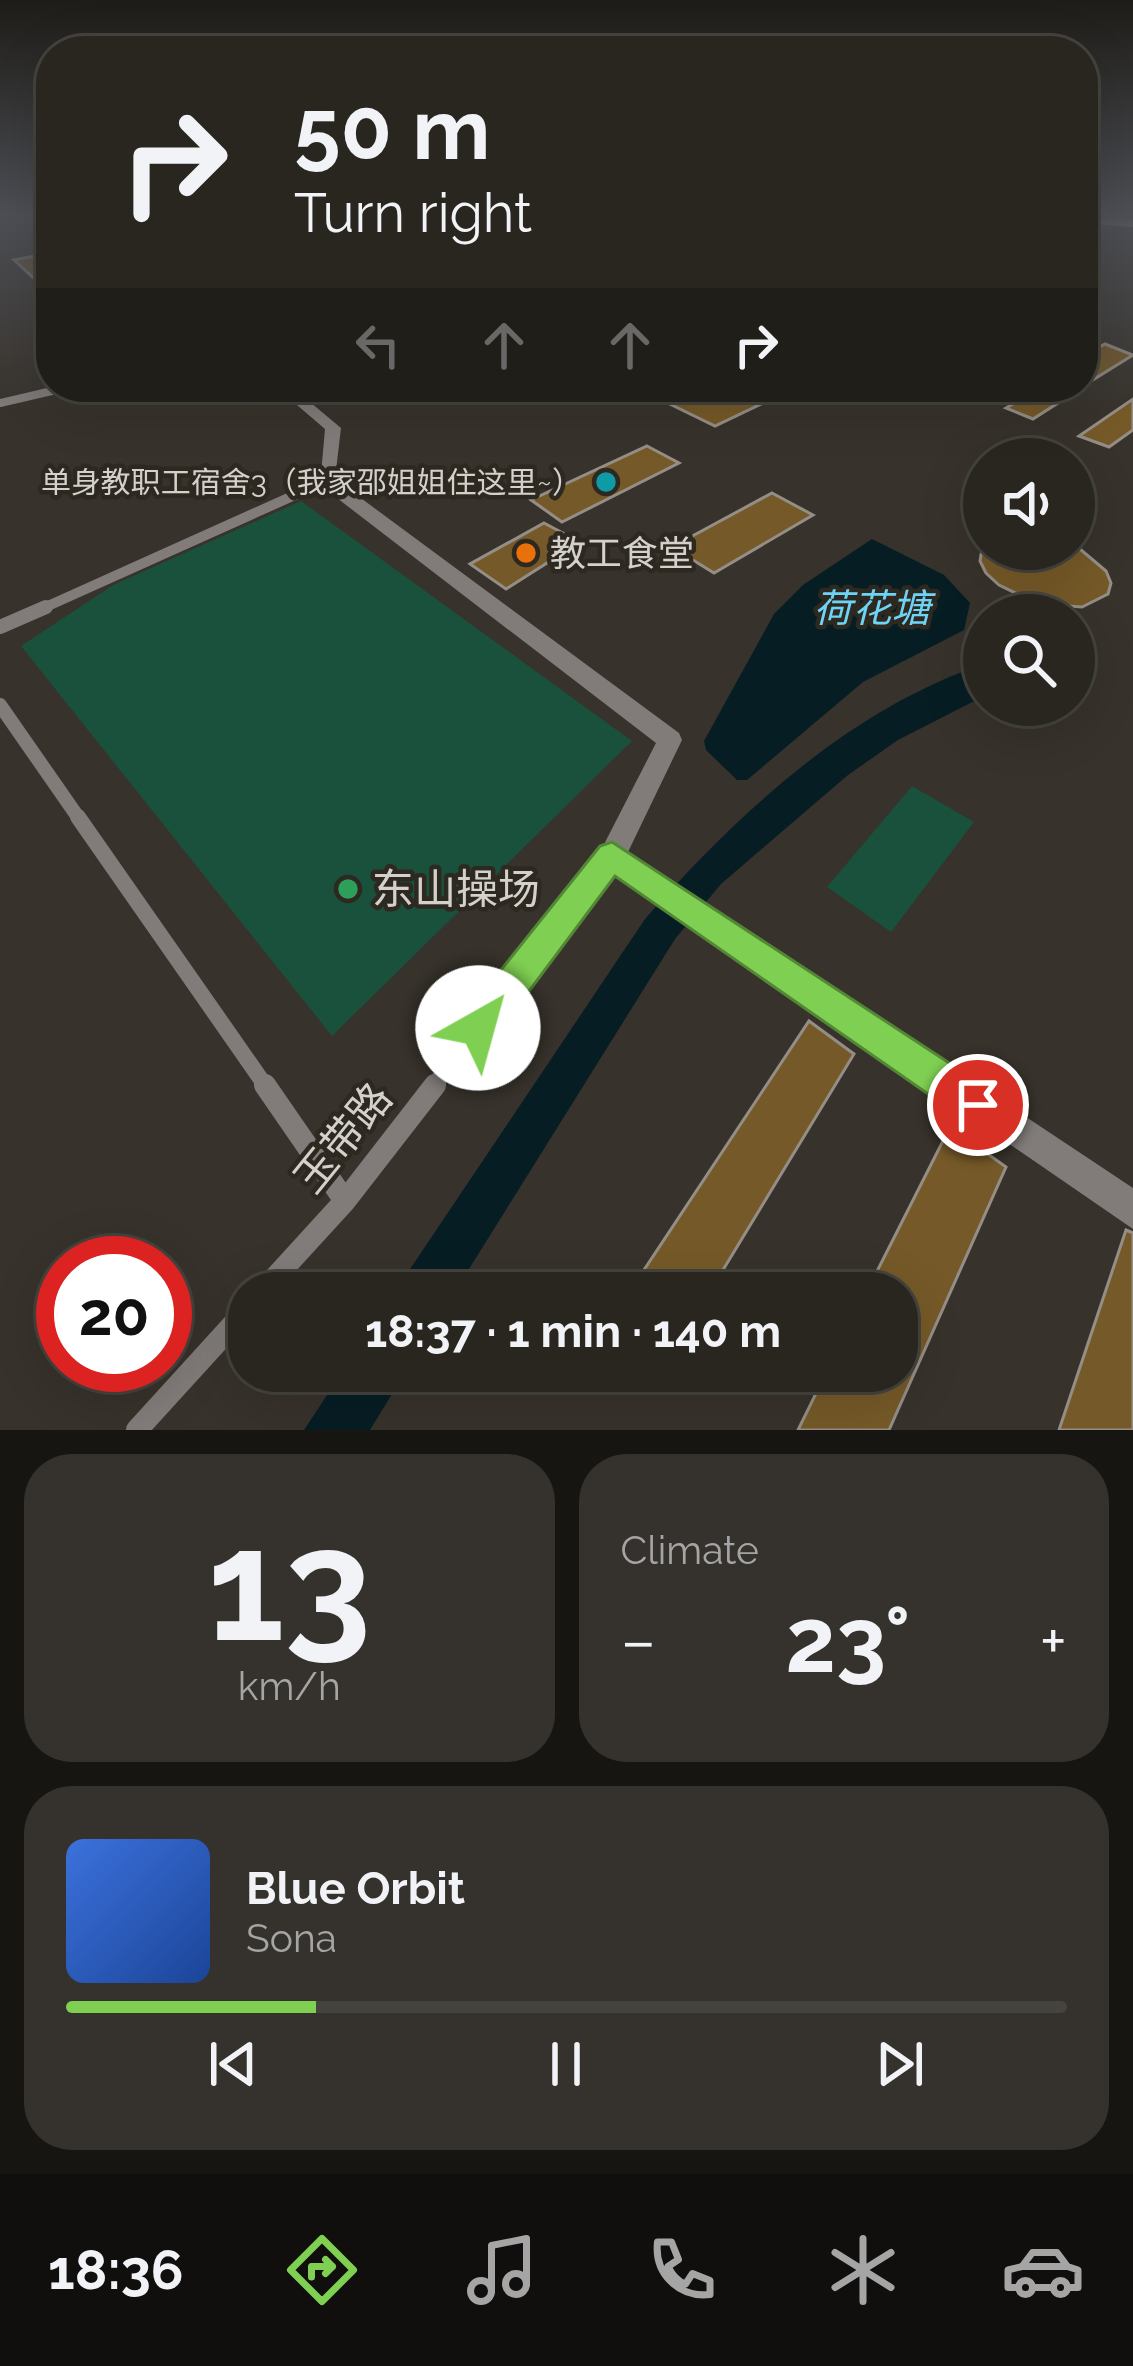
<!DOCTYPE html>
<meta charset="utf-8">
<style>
body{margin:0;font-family:Raleway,"Noto Sans SC",sans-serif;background:#35322d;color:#f1f3f6;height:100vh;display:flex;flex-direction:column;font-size:45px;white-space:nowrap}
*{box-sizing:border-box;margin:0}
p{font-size:39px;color:#a5a5a5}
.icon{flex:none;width:66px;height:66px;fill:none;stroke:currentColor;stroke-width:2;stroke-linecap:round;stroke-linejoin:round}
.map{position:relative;height:1430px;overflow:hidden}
.panel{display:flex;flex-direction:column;gap:24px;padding:24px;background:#171512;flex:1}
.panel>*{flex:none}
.banner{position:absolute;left:36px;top:36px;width:1062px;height:366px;border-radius:48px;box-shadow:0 12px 48px #0002,0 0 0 3px #45433e;background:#292620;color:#f1f3f6;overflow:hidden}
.fabs{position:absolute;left:963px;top:438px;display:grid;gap:24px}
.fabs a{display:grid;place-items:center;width:132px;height:132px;border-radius:50%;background:#292620;box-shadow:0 12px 48px #0002,0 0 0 3px #45433e;font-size:60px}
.speed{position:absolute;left:36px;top:1236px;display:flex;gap:24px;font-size:60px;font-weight:700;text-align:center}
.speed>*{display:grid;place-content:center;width:156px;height:156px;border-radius:50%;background:#292620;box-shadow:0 12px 48px #0002,0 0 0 3px #45433e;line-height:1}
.speed .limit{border:18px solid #d22;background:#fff;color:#111}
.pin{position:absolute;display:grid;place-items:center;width:102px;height:102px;color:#fff;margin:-51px;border:6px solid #fff;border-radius:50%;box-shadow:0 3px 12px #0007}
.me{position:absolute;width:132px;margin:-66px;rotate:38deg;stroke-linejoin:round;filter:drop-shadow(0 0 9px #0008)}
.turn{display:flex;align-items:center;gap:42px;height:252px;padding:0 60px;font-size:54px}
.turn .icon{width:156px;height:156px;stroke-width:2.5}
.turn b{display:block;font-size:84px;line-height:102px}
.lanes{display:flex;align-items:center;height:114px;padding:0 60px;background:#0003;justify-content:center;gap:60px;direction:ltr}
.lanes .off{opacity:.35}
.big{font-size:90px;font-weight:700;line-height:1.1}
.panel .widget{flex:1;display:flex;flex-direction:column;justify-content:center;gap:18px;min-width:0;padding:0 42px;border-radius:48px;background:#35322d}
.panel .dial{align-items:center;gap:0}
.dial b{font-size:156px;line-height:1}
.song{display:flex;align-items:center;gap:36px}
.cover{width:144px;height:144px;border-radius:18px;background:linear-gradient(135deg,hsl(220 70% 55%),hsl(220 70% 35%))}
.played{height:12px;border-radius:6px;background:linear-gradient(90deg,#7fd052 25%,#45433e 25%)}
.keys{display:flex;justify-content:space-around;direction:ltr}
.heat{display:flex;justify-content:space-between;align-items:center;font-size:66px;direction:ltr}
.panel .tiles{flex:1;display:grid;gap:24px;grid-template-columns:1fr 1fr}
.widget:last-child{grid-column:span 2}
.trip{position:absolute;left:228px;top:1272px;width:690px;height:120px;border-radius:48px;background:#292620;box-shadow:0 12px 48px #0002,0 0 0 3px #45433e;font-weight:700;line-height:120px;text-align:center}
.dock{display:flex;height:192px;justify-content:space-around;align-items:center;background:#100f0d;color:#a5a5a5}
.dock .icon{width:84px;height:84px}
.dock .on{color:#7fd052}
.dock b{font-size:54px;color:#f1f3f6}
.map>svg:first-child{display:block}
.green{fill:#19513c}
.water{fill:#071d24}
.building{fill:#755928;stroke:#948e86;stroke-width:3}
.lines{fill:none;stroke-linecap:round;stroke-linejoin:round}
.lane-far4{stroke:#817c7a;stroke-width:8}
.lane-far3{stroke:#817c7a;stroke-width:10}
.lane-far2{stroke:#817c7a;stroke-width:14}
.lane-far1{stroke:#817c7a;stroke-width:16}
.lane{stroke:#817c7a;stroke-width:22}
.street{fill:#817c7a;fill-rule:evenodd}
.primary{fill:#cec4c0;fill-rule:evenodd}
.route{fill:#7fd052;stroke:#538735;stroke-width:3}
.culture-dot{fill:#0f9aa8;stroke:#2d2921;stroke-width:4.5}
.food-dot{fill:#e8710a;stroke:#2d2921;stroke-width:4.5}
.leisure-dot{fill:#2e9e5b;stroke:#2d2921;stroke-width:4.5}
.labels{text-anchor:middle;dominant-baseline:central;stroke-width:9;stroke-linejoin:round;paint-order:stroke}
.far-poi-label{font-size:30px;fill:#d4d1cc;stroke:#2d2921;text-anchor:end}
.poi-label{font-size:36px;fill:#d4d1cc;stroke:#2d2921;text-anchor:start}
.water-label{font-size:39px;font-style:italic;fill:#6ed4f5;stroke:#2d2921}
.near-poi-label{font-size:42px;fill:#d4d1cc;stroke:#2d2921;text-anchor:start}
.near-street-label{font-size:42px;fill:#d4d1cc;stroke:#2d2921}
</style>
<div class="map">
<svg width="1133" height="1430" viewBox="0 0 1133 1430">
<rect width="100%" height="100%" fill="#37322b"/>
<!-- green -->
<path class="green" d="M301 501 632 741 332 1036 21 646 113 585Z
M912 786 974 822 891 932 827 887Z"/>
<!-- water -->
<path class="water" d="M872 539 944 575 970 603 964 630 863 682 747 780H737L706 750 704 741 774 614 803 585Z
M984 664V696L898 740 848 775 721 884 675 939 454 1293H394L645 919C737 814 850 709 984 664Z
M343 1371H406L370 1430H304Z"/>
<!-- building -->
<path class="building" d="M51 253V294L14 260Z
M1105 344 1133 355 1083 386V356Z
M635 387H757L778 396 715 426Z
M1042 387H1083L1033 419 1006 408Z
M1133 399V430L1109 447 1079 436Z
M647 446 679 463 562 522 531 500Z
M772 493 813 515 714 573 672 547Z
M544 523 580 542 506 589 470 564Z
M982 549H1080L1106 571 1111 583 1108 594 1082 607 1038 604 999 585 986 573 980 561Z
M809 1021 854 1054 709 1293H642L634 1285Z
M950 1127 1006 1167 889 1430H798L827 1371H897V1293H866Z
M1126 1230 1133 1233V1430H1059Z"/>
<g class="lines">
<!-- lane-far4 -->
<path class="lane-far4" d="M0 403 69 387"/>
<!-- lane-far3 -->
<path class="lane-far3" d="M39 610 326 481"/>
<!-- lane-far2 -->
<path class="lane-far2" d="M0 627 46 607
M0 705 80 820"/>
<!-- lane-far1 -->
<path class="lane-far1" d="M78 817 267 1088
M432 1088 612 856"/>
<!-- lane -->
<path class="lane" d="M265 1085 345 1201
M261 1293 345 1201 435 1085
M137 1430 249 1307"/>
<!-- street -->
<path class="street" d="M276 387H292L341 428 335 479 679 733 682 740 628 852 1133 1188V1229L602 864 598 856 656 743 320 485 325 429Z"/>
<!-- primary -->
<path class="primary" d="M1083 215 1133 219V227L1083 223Z"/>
</g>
<!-- sky -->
<linearGradient id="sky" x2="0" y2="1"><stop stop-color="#1e1c18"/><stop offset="0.52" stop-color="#4d4f55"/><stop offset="1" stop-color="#4d4f55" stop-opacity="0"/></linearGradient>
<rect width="1133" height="415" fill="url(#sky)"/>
<!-- route -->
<path class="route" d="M612 842 992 1091 998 1105 992 1119 978 1124 964 1119 615 876 491 1042 478 1047 465 1042 460 1028 465 1015 600 846Z"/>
<!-- markers -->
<circle class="culture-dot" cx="606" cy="482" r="12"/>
<circle class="food-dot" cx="526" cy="553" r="12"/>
<circle class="leisure-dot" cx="348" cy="889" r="12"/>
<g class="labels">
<!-- far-poi labels -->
<g class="far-poi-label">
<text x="582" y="482">单身教职工宿舍3（我家邵姐姐住这里~）</text>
</g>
<!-- poi labels -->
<g class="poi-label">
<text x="550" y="553">教工食堂</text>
</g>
<!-- water labels -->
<g class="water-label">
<text x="872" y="608">荷花塘</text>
</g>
<!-- near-poi labels -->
<g class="near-poi-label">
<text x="372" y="889">东山操场</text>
</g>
<!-- near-street labels -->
<g class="near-street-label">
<text transform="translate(343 1138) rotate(-51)">玉带路</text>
</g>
</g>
</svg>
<div class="fabs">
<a><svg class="icon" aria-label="sound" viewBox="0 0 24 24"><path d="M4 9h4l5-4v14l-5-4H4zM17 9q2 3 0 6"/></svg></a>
<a><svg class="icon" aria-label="search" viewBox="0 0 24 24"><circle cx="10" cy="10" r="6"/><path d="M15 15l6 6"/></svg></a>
</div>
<div class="speed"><div class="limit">20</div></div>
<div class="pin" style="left:978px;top:1105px;background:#d93025"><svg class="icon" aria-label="arrive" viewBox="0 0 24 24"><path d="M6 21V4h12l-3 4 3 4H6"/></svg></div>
<svg class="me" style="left:478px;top:1028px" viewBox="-20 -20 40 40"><circle r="19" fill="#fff"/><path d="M0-13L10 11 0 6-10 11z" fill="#7fd052"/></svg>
<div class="trip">18:37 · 1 min · 140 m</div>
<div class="banner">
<div class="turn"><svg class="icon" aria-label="right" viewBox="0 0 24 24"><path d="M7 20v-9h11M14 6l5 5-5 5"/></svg><div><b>50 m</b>Turn right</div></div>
<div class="lanes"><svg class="icon off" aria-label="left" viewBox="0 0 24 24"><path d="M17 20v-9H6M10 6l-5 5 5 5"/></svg><svg class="icon off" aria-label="ahead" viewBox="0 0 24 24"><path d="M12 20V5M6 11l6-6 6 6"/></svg><svg class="icon off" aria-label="ahead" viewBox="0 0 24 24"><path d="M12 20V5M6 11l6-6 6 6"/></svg><svg class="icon" aria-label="right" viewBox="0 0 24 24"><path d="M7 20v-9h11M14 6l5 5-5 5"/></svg></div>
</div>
</div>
<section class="panel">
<div class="tiles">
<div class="widget dial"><b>13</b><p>km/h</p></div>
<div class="widget"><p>Climate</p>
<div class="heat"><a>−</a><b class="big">23°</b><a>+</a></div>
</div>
<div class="widget">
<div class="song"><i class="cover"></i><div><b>Blue Orbit</b><p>Sona</p></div></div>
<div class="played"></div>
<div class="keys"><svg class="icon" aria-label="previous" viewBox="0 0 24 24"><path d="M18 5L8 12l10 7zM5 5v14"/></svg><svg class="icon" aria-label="pause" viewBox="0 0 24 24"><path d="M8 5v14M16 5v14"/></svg><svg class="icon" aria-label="next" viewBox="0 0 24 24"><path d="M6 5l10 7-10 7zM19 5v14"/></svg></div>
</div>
</div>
</section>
<nav class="dock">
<b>18:36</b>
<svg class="icon on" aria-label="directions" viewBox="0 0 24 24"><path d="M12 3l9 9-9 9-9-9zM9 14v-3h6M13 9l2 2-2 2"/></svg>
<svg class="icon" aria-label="music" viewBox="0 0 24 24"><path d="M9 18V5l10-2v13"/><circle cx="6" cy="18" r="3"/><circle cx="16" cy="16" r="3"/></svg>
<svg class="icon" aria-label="phone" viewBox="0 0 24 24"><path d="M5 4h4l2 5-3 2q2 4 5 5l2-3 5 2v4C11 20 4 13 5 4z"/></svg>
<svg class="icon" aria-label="climate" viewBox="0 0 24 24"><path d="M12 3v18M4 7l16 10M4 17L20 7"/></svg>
<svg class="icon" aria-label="car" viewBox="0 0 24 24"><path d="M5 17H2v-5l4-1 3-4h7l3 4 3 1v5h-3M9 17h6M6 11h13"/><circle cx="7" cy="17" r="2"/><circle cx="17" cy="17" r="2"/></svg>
</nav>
